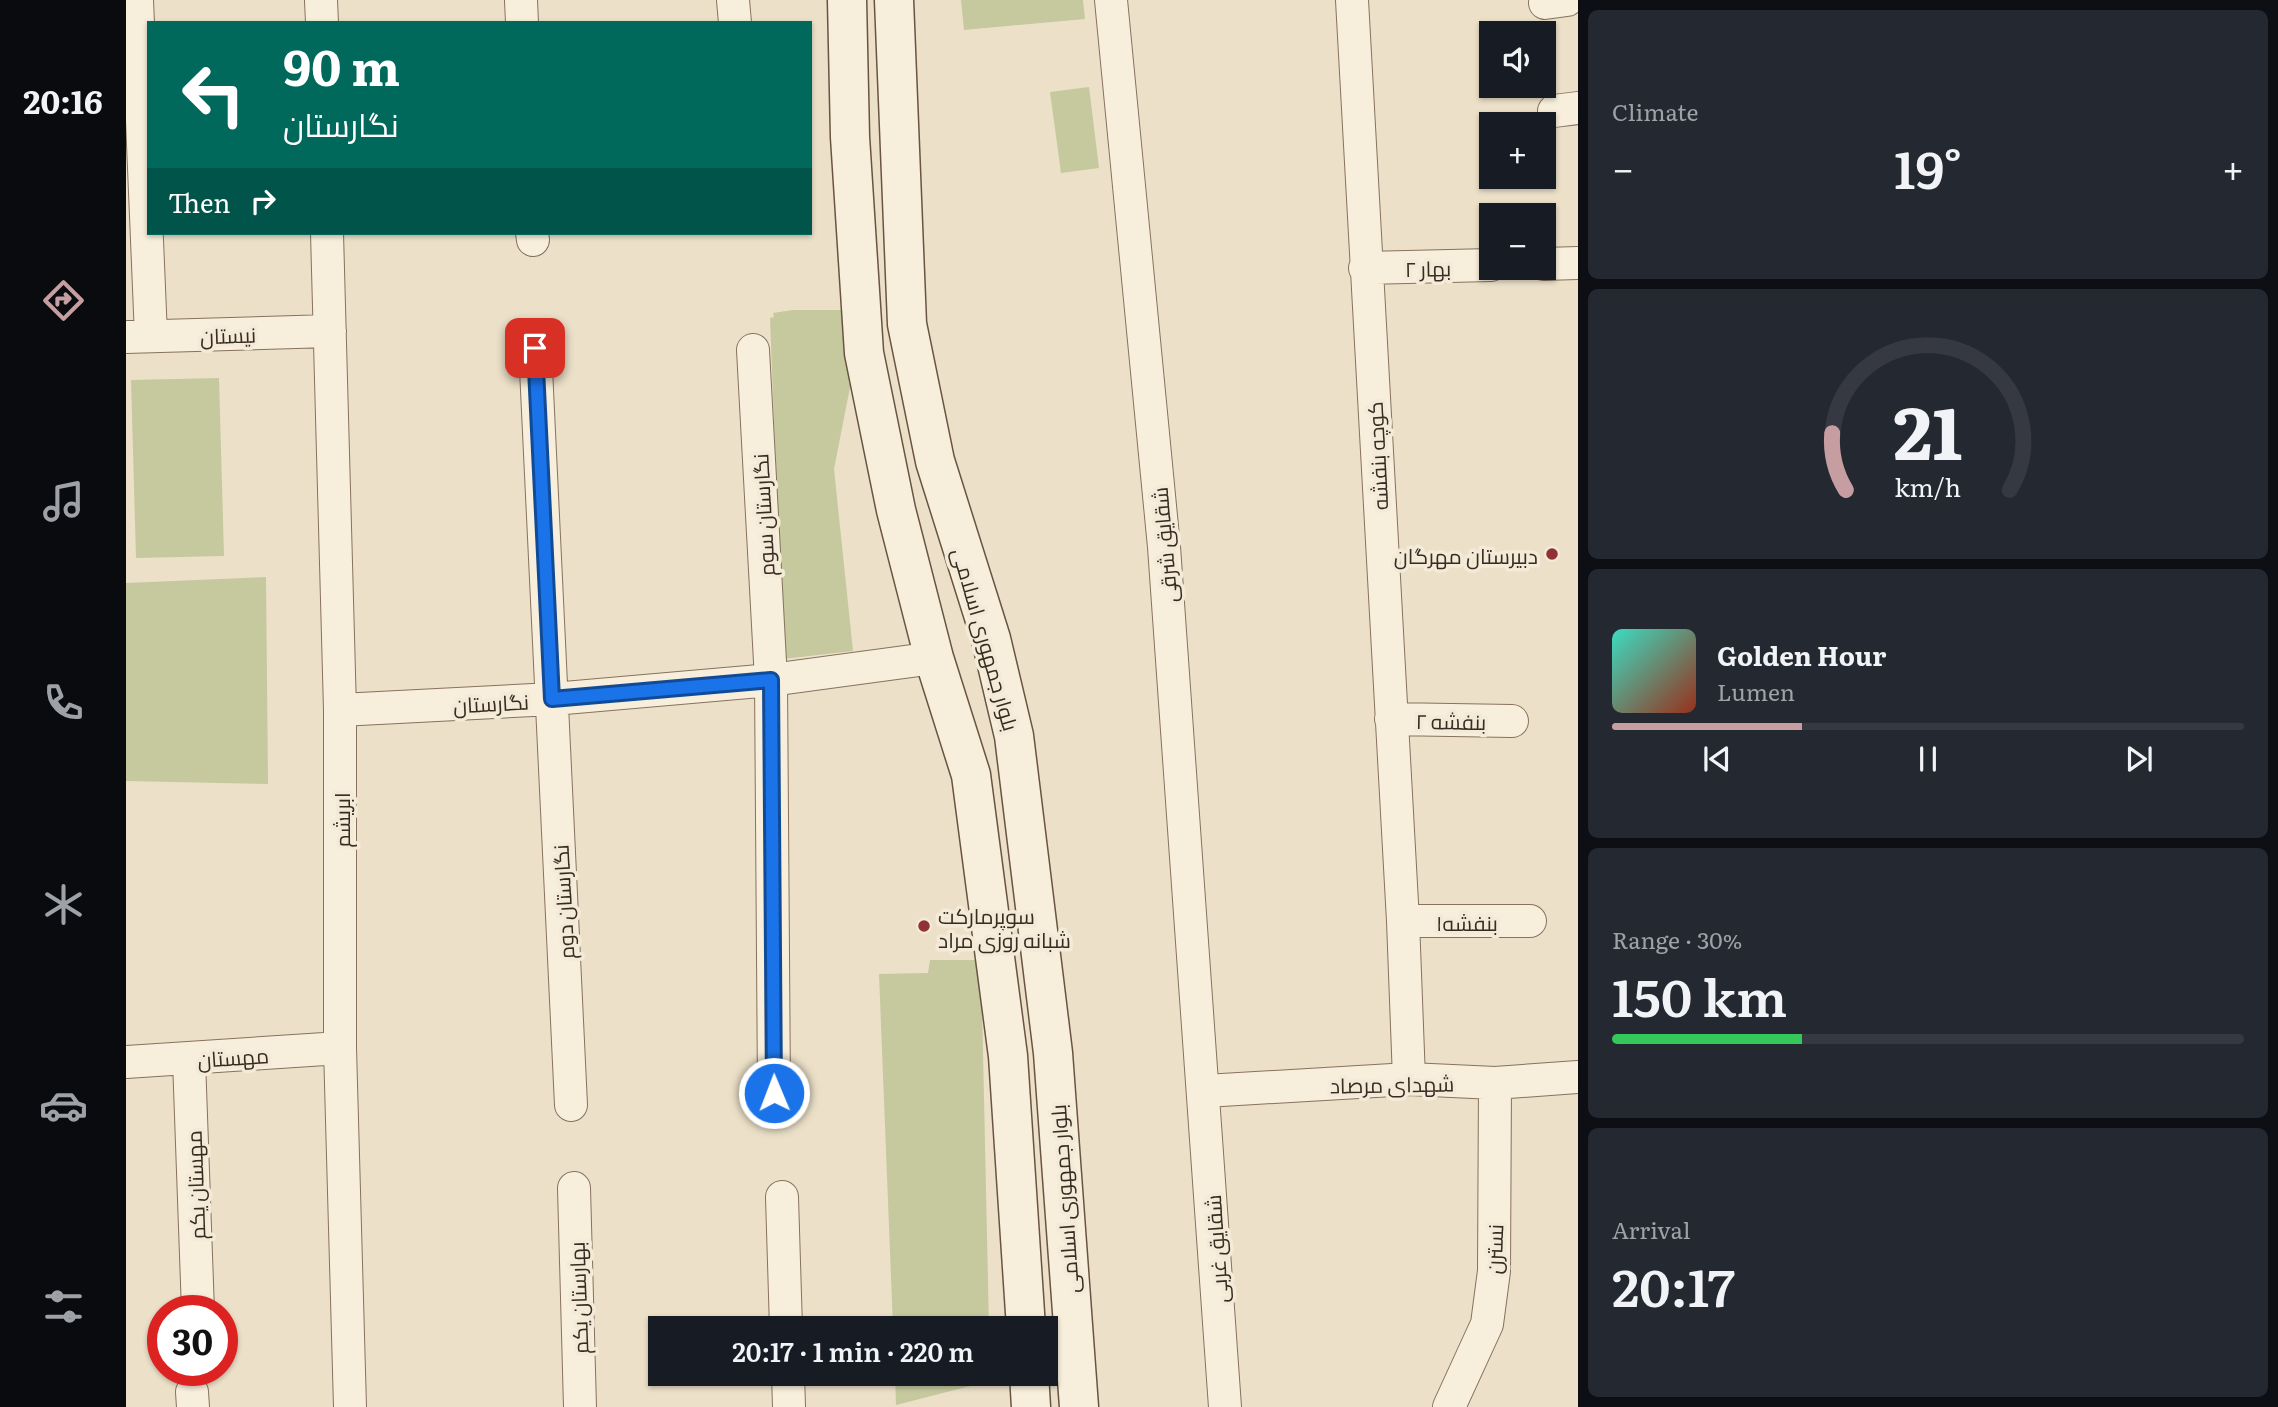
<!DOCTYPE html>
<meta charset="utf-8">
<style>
body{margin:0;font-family:Literata,Cairo,serif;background:#242831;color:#f1f3f6;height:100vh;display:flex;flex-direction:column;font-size:26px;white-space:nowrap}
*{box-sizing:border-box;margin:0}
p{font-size:23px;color:#9ea1a6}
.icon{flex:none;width:38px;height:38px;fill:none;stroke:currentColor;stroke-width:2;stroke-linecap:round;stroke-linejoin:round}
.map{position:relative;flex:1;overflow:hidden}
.details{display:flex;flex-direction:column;gap:10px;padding:10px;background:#0d0f14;width:700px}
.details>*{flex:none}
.top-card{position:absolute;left:21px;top:21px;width:665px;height:214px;border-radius:0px;box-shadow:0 2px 5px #0004;background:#00695c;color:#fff;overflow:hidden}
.controls{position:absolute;left:1353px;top:21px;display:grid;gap:14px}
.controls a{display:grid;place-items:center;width:77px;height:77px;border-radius:0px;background:#171b24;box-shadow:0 2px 5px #0004;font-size:35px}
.speed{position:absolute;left:21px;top:1295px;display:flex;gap:14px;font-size:35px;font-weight:700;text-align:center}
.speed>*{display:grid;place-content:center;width:91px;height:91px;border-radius:50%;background:#171b24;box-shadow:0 2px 5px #0004;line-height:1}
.speed .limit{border:10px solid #d22;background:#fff;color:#111}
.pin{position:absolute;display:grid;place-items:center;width:60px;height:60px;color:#fff;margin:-30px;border-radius:14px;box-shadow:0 4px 10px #0006}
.me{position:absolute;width:77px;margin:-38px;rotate:359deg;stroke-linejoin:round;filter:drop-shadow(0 0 5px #0008)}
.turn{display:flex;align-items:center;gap:24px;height:147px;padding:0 21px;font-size:32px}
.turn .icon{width:91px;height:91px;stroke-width:2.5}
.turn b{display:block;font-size:49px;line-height:60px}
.then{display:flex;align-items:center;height:66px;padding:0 21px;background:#0003;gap:14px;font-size:26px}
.big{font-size:52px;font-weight:600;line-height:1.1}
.details .widget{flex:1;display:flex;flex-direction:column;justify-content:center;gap:10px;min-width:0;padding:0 24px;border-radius:10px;background:#242831}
.details .dial{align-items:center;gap:0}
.dial svg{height:182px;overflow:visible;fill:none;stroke:#363941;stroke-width:7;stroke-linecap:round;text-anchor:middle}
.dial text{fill:#f1f3f6;stroke:none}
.song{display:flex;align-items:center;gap:21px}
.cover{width:84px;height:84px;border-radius:10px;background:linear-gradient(135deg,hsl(170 70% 55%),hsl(10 70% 35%))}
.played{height:7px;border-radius:4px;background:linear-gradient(90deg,#c69da0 30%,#363941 30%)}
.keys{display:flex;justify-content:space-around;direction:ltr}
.heat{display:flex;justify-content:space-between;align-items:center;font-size:38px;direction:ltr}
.charge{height:10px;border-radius:5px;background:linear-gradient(90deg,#34c759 30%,#363941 0)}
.trip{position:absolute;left:522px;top:1316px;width:410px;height:70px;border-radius:0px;background:#171b24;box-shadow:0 2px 5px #0004;font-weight:600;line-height:70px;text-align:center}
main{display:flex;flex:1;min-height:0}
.tab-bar{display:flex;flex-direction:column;width:126px;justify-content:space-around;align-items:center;background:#090b0e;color:#9ea1a6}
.tab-bar .icon{width:49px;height:49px}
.tab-bar .active{color:#c69da0}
.tab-bar b{font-size:32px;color:#f1f3f6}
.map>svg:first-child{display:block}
.green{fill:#c5c99d}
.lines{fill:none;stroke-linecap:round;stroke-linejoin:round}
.street-casing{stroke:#86725e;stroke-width:34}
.secondary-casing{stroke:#685441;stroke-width:41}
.street{stroke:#f7eedb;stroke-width:32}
.secondary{stroke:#f7eedb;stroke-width:38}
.route-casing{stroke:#114b97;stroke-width:18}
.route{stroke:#1a73e8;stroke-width:12}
.poi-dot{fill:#913336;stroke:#f3ead7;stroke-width:2.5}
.labels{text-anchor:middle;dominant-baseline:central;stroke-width:7;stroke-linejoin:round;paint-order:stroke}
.street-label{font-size:21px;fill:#382b21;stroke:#f3ead7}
.poi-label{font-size:21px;fill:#382b21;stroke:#f3ead7;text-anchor:end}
</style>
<main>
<nav class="tab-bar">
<b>20:16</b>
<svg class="icon active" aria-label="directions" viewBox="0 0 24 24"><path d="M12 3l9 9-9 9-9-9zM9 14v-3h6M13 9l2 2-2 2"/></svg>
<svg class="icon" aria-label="music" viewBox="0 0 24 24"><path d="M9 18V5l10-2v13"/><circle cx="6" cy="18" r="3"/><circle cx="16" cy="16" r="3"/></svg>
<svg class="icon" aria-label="phone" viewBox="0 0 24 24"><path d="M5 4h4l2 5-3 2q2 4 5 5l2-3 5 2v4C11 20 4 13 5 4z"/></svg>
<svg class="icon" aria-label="climate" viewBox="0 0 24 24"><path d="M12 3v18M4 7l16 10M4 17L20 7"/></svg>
<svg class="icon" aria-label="car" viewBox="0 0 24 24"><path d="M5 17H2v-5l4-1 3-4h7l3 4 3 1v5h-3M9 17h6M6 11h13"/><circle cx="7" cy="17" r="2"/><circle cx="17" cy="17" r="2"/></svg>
<svg class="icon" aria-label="filters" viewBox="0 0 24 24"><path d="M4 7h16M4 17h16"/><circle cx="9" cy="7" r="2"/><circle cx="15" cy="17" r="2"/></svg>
</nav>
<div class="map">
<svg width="1452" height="1407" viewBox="0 0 1452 1407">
<rect width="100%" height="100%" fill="#ece0c8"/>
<!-- green -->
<path class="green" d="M835 0H957L959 19 838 30Z
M963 87 973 168 935 173 924 92Z
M667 310H723L726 377 708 469 727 651 657 659 644 318 648 317 647 313Z
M93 378 98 556 10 558 5 380Z
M140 577 142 784 0 781V583Z
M804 960H855L863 1328H767L753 974 802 973Z
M769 1374H864V1381L770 1405Z"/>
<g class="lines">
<!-- street casing -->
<g class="street-casing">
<path id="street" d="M11 0 25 336
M195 0 196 23
M395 0 396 23
M607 0 609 23
M985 0 1038 547 1099 1407
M1226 0 1277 921 1283 1079
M1419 3 1441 0
M1428 111 1452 108
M201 233 214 710V1048L224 1407
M406 233 407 240
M1418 264 1452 263
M1239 268 1365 265
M0 337 204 331
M409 348 445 1105
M627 350 645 680 648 1093
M214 710 427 699 645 680 808 658
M1265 719 1386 721
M1277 921H1404
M63 1060 72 1311
M0 1062 214 1048
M1079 1091 1283 1079 1369 1083 1452 1077
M448 1188 454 1407
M656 1197 660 1328
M662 1374 663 1407
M66 1392 67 1407
M1323 1407 1361 1324 1368 1271 1369 1083"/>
</g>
<!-- secondary casing -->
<g class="secondary-casing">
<path id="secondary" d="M721 0 724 137 738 353 770 510 808 658 845 775 882 1056 900 1328
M768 0 781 324 809 461 865 639 888 736 927 1053 953 1407
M903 1374 905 1407"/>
</g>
<!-- street -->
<use href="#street" class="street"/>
<!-- secondary -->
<use href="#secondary" class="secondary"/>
</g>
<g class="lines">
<!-- route casing -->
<g class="route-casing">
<path id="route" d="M409 348 426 699 645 680 648 1093"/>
</g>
<!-- route -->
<use href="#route" class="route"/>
</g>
<!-- markers -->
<g class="poi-dot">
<circle cx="1426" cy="554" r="7"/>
<circle cx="798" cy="926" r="7"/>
</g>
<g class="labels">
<!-- street labels -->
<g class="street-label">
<text transform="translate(1302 267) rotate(-1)">بهار ۲</text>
<text transform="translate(102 334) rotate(-2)">نیستان</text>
<text transform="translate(1250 456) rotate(-93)">کوچه بنفشه</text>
<text transform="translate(636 515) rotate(-93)">نگارستان سوم</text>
<text transform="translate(1037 545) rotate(-95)">شقایق شرقی</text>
<text transform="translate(861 639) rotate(74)">بلوار جمهوری اسلامی</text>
<text transform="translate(365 702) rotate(-3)">نگارستان</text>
<text transform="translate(1325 720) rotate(1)">بنفشه ۲</text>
<text transform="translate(214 820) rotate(-90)">ابریشم</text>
<text transform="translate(436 902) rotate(-93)">نگارستان دوم</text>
<text x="1341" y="921">بنفشه۱</text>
<text transform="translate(107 1056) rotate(-4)">مهستان</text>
<text transform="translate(1266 1083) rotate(-1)">شهدای مرصاد</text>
<text transform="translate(68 1185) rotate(-92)">مهستان یکم</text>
<text transform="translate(937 1199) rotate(-94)">بلوار جمهوری اسلامی</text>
<text transform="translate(1089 1249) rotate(-94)">شقایق غربی</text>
<text transform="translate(1367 1249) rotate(-88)">نسترن</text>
<text transform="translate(451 1298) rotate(-92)">بهارستان یکم</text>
</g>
<!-- poi labels -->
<g class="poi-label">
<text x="1412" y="554">دبیرستان مهرگان</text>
<text x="812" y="914" text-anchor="start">سوپرمارکت<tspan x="812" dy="24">شبانه روزی مراد</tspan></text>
</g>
</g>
</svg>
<div class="controls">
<a><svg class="icon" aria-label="sound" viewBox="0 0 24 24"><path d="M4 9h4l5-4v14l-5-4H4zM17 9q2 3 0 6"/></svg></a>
<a>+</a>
<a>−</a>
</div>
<div class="speed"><div class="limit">30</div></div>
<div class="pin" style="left:409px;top:348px;background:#d93025"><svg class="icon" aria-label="arrive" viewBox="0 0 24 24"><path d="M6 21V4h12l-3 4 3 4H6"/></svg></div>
<svg class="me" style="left:648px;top:1093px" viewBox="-20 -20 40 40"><circle r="17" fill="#1a73e8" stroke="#fff" stroke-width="3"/><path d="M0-11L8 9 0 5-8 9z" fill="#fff"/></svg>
<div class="trip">20:17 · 1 min · 220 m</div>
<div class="top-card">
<div class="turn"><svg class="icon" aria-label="left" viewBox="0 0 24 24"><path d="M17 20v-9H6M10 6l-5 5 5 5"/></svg><div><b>90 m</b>نگارستان</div></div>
<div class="then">Then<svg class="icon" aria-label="right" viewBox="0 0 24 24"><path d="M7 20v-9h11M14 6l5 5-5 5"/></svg></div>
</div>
</div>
<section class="details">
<div class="widget"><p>Climate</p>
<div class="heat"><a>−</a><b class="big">19°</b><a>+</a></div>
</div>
<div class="widget dial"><svg viewBox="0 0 100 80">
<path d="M14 69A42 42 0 1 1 86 69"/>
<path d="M14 69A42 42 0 0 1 8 44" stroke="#c69da0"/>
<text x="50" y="56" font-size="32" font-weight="700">21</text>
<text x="50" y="72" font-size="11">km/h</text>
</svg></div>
<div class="widget">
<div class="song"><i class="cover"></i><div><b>Golden Hour</b><p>Lumen</p></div></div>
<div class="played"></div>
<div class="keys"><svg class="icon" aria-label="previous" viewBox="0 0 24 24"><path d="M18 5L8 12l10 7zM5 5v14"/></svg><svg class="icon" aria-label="pause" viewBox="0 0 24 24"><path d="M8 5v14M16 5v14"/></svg><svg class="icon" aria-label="next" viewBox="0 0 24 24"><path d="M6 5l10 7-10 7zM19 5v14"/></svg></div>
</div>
<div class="widget"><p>Range · 30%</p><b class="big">150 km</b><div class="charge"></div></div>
<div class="widget"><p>Arrival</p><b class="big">20:17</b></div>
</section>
</main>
